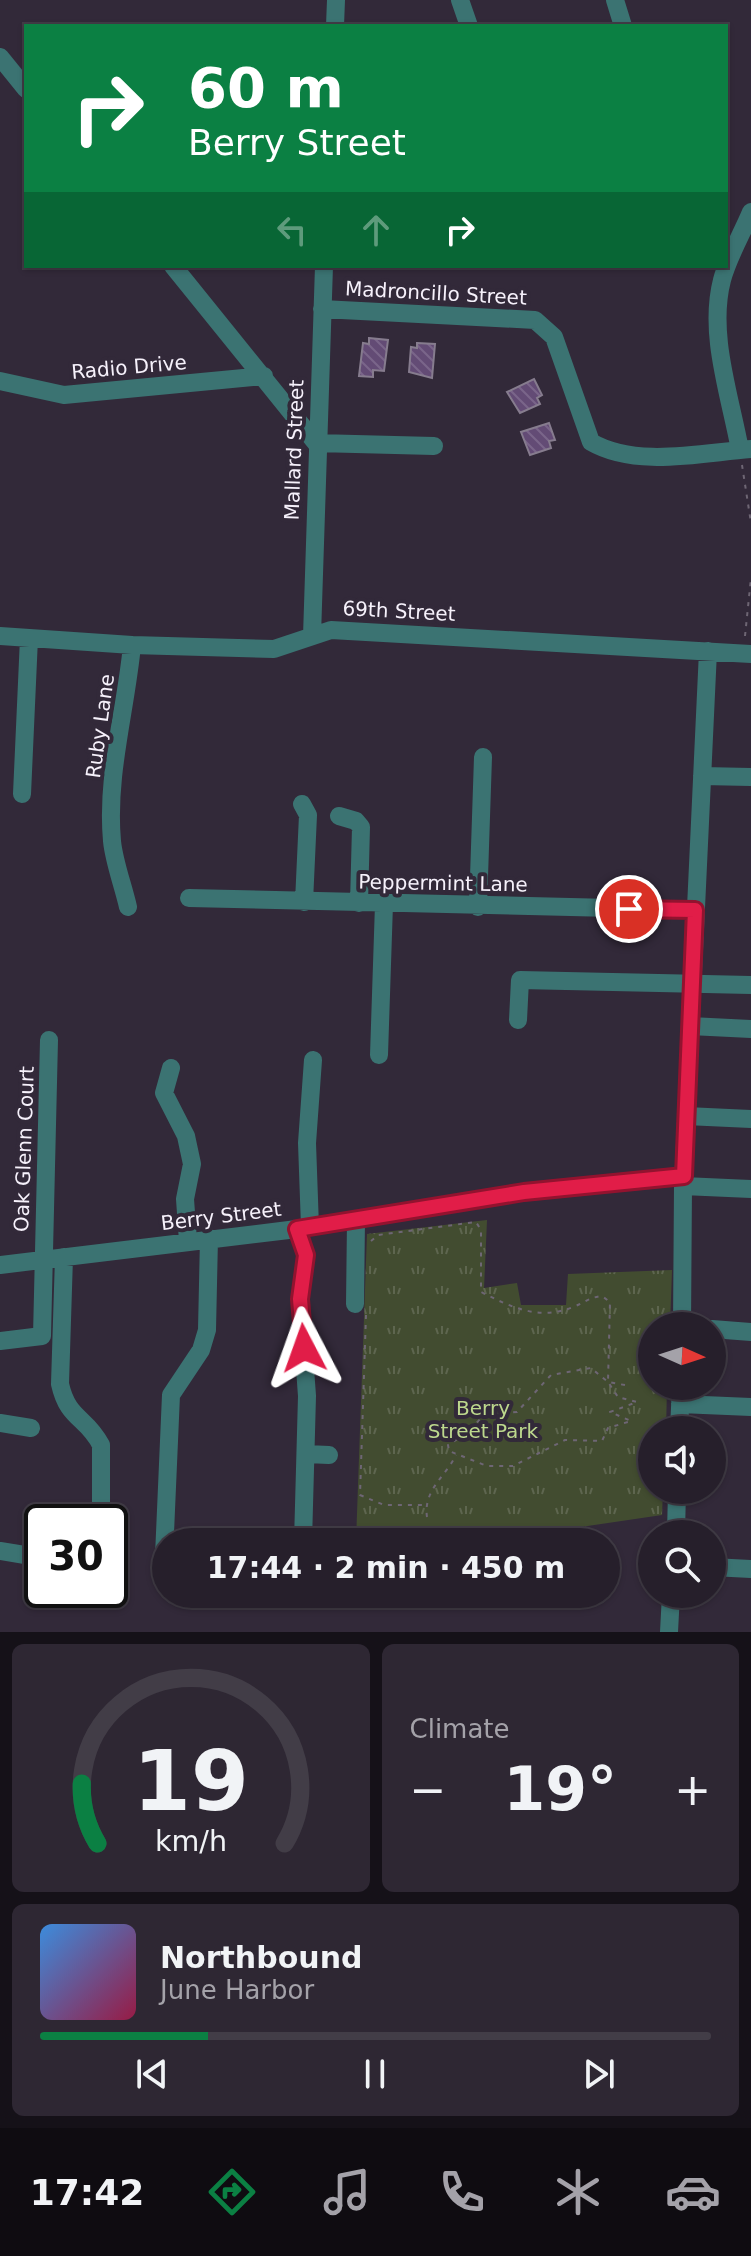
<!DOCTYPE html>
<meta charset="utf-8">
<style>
body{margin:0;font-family:"DejaVu Sans",sans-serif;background:#2e2733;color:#f1f3f6;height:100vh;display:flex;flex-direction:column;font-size:30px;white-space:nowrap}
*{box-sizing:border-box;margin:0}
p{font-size:26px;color:#a4a2a9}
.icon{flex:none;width:44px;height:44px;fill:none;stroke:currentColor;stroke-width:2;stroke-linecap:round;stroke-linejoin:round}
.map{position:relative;height:1632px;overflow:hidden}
.panel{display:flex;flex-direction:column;gap:12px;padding:12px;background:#151118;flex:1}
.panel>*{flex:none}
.guide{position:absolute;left:24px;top:24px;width:704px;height:244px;border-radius:0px;box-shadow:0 2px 6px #0004,0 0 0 2px #423d47;background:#0b8043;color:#fff;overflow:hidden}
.needle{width:52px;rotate:93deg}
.controls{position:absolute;left:638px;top:1312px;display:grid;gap:16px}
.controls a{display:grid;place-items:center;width:88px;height:88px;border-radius:50%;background:#261f2b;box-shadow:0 2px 6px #0004,0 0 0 2px #423d47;font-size:40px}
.speed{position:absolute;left:24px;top:1504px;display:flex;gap:16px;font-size:40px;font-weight:700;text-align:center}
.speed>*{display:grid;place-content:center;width:104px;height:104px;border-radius:50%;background:#261f2b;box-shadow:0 2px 6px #0004,0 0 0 2px #423d47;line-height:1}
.speed .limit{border:4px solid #111;border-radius:12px;background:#fff;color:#111}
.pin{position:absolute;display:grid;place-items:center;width:68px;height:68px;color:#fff;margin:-34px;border:4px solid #fff;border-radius:50%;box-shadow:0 2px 8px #0007}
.me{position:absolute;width:88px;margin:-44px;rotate:356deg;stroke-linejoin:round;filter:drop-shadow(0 0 6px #0008)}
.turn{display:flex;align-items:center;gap:28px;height:168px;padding:0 32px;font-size:36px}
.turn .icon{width:104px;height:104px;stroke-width:2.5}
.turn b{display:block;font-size:56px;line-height:68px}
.lanes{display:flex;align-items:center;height:76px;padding:0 32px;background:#0003;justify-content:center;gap:40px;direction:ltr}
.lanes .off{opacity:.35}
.big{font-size:60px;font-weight:700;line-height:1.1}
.panel .tile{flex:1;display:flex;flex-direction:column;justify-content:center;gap:12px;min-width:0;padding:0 28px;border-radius:12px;background:#2e2733}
.panel .dial{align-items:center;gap:0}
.dial svg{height:208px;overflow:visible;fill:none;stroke:#423d47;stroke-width:7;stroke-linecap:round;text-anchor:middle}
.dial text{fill:#f1f3f6;stroke:none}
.song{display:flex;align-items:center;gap:24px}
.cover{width:96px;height:96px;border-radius:12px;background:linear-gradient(135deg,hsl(210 70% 55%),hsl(340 70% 35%))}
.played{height:8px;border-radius:4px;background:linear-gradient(90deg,#0b8043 25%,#423d47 25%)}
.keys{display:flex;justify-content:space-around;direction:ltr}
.heat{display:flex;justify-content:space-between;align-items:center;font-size:44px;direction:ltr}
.panel .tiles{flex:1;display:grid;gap:12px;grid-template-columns:1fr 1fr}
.tile:last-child{grid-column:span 2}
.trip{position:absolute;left:152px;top:1528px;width:468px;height:80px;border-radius:40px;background:#261f2b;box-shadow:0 2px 6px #0004,0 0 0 2px #423d47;font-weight:700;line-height:80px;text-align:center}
.tab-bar{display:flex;height:128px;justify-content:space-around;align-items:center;background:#0f0c11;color:#a4a2a9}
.tab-bar .icon{width:56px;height:56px}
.tab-bar .current{color:#0b8043}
.tab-bar b{font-size:36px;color:#f1f3f6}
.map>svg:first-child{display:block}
.grass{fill:url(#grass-tufts)}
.building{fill:url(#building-back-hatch);stroke:#867c8e;stroke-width:2}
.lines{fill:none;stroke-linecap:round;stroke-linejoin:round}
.path{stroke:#6e6674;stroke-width:2;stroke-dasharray:4 6;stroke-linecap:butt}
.minor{stroke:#3b7372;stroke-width:18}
.route-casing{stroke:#92132f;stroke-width:20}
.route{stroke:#e11d48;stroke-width:14}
.labels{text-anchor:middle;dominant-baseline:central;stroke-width:8;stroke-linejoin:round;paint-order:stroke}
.street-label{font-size:20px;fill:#f6f1fb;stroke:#322939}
.park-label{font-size:20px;fill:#bdd88d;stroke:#322939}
</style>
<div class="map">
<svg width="751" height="1632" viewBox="0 0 751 1632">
<defs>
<pattern id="grass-tufts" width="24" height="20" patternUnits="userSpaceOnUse" patternTransform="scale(2)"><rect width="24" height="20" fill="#424c30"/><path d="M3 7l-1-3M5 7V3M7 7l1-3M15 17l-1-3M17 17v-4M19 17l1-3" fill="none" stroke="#5e664f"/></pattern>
<pattern id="building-back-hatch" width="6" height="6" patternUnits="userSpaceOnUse" patternTransform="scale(2)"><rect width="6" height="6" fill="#634b75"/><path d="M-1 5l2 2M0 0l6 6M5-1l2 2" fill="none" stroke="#7a658a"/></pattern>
</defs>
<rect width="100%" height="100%" fill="#322939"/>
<!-- grass -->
<path class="grass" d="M487 1220 484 1288 517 1283 521 1305H566L568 1274 672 1270 670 1326H652V1386H667L666 1430H652V1490H663L662 1515 479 1542H356L367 1234Z"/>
<!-- building -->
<path class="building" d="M369 338 388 340 384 371 373 370V377L359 376 363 343 369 344Z
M417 343 435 344 432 378 409 372 411 347 417 348Z
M534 379 542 395 537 398 540 404 520 413 507 392Z
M549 423 555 440 549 441 551 448 530 455 521 432Z"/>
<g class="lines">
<!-- path -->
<path class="path" d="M742 465 751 523
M745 636 751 578
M371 1241 378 1235 476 1222 481 1230V1292C511 1307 539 1321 573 1307 584 1303 590 1297 602 1296L610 1302 608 1382 618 1397 637 1402 610 1412 631 1421 608 1428 602 1441 565 1440 513 1466H487L449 1451 448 1445 467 1433 485 1414 517 1412 551 1375 591 1368 608 1382 630 1386
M366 1315 360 1495 384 1505H426
M427 1517C423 1490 446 1476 456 1455"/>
<!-- minor -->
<path class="minor" d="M460 0 469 26
M615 0 623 26
M335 26 336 0
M0 57 26 89
M173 266 316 443 434 446
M322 309 535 320 554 337 591 442C636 468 700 453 751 449
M0 381 64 395 264 376
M740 450C730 395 708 334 722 280 728 257 742 234 751 212
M0 636 132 645 274 649 331 630 751 654
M312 636 324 266
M702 776 751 777
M22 794 29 638
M302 804 308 815 304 902
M339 816 356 821 361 827 359 903
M189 898 695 910
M128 907C123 885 114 862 112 841 106 775 126 710 132 645
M478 907 483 757
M518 1020 520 980 751 985
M690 1026 751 1029
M379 1055 384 904
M171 1068 164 1093 186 1136 192 1164 185 1199 188 1241
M686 1116 751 1119
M683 1186 751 1189
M310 1227 307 1143 313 1060
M297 1229 306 1255 300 1299 307 1396 303 1542
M64 1257 60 1384C68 1420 86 1416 101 1445V1522
M0 1265 297 1229 524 1192 684 1176
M355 1304 356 1220
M682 1326 683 1186 708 651
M712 1329 751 1332
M0 1341 42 1336 49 1040
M680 1404 751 1407
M0 1423 31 1428
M679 1430 681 1386
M306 1454 329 1455
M676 1534 677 1490
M0 1551 37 1557
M164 1556 171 1395 201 1350 207 1330 209 1238
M712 1567 751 1569
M98 1595V1590
M669 1632 671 1594"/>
</g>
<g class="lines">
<!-- route casing -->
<g class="route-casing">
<path id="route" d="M304 1348 300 1299 306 1255 297 1229 524 1192 684 1176 695 910 629 909"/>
</g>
<!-- route -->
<use href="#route" class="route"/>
</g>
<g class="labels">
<!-- street labels -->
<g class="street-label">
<text transform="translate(436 293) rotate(3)">Madroncillo Street</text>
<text transform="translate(129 367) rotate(-5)">Radio Drive</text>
<text transform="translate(294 450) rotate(-88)">Mallard Street</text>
<text transform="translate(399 611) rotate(3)">69th Street</text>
<text transform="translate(100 726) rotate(-82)">Ruby Lane</text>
<text transform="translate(443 883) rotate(1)">Peppermint Lane</text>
<text transform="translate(24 1149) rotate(-88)">Oak Glenn Court</text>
<text transform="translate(221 1216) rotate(-7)">Berry Street</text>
</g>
<!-- park labels -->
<g class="park-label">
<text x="483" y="1408">Berry<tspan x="483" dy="23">Street Park</tspan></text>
</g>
</g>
</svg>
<div class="controls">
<a><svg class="needle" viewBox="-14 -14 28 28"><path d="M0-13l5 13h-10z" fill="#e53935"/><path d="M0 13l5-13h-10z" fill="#a4a2a9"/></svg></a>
<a><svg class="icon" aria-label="sound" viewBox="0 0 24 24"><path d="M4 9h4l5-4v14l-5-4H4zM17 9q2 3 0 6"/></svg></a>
<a><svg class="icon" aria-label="search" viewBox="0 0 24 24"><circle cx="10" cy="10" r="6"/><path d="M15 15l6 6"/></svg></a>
</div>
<div class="speed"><div class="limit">30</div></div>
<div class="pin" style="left:629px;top:909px;background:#d93025"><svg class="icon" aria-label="arrive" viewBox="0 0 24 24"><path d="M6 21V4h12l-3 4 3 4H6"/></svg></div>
<svg class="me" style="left:304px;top:1348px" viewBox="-20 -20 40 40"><path d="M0-17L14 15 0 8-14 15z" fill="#e11d48" stroke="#fff" stroke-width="4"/></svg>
<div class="trip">17:44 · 2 min · 450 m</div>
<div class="guide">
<div class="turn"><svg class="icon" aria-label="right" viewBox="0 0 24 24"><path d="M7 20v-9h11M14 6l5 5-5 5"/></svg><div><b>60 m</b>Berry Street</div></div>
<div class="lanes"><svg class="icon off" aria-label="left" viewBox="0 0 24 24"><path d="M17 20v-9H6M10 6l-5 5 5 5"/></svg><svg class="icon off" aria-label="ahead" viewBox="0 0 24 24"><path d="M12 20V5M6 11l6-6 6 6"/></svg><svg class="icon" aria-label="right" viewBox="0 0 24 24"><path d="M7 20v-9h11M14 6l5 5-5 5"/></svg></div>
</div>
</div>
<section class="panel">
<div class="tiles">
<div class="tile dial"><svg viewBox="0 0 100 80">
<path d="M14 69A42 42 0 1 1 86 69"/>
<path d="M14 69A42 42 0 0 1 8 46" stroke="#0b8043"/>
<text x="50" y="56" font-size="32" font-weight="700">19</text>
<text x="50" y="72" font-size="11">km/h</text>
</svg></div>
<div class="tile"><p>Climate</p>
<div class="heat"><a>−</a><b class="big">19°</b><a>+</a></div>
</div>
<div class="tile">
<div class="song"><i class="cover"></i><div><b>Northbound</b><p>June Harbor</p></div></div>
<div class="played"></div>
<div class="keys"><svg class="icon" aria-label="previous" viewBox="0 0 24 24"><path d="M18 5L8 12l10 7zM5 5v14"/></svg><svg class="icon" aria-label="pause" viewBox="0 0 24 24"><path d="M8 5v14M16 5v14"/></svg><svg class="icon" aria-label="next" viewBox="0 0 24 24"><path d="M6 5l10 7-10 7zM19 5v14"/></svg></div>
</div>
</div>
</section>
<nav class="tab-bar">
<b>17:42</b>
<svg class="icon current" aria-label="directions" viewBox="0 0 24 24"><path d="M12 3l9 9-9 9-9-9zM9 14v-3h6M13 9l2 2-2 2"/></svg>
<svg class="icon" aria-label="music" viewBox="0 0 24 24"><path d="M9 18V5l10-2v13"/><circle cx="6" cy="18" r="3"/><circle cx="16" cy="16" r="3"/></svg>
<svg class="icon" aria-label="phone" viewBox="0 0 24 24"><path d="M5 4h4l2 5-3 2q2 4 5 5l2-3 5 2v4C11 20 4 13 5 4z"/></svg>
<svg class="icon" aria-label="climate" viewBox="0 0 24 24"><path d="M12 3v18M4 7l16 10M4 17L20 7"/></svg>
<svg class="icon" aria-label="car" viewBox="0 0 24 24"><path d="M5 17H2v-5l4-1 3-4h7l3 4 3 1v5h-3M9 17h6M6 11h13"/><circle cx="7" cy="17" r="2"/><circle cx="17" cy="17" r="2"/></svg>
</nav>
